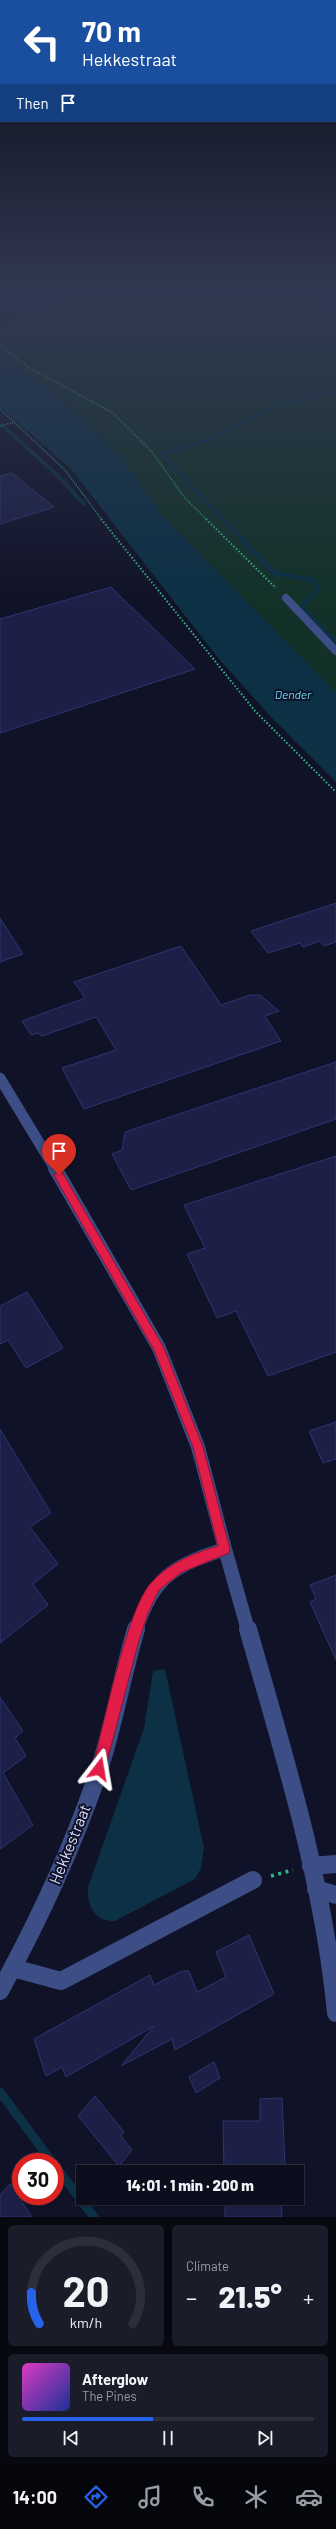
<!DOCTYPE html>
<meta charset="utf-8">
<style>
body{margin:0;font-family:Barlow,sans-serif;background:#1a1c2a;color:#f1f3f6;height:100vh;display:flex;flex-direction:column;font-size:15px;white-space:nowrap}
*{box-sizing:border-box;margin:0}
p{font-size:13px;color:#9a9ca4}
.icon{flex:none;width:22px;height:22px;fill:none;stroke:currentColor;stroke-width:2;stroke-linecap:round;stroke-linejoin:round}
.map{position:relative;height:2217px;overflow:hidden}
.side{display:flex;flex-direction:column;gap:8px;padding:8px;background:#070810;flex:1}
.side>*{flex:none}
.guide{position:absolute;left:0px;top:0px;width:336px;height:122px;box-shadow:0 1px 3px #0004,0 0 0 1px #2c2e3b;background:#1a4fa0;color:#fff;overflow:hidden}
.speed{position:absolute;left:12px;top:2153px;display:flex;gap:8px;font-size:20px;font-weight:700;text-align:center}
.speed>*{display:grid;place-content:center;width:52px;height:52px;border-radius:50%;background:#0c0e1d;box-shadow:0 1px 3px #0004,0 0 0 1px #2c2e3b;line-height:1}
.speed .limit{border:6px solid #d22;background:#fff;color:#111}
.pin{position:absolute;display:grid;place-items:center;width:34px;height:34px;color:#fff;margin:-41px -17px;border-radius:50% 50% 50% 0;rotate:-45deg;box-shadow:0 0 4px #0007}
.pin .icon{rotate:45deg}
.me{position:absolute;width:44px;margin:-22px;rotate:14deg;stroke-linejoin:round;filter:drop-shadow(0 0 3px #0008)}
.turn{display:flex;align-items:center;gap:14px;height:84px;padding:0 16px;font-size:18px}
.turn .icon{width:52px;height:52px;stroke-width:2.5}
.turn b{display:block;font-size:28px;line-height:34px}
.then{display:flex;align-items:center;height:38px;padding:0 16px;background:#0003;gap:8px;font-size:15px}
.big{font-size:30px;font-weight:800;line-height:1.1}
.side .tile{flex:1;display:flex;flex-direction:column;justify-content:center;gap:6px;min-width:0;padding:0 14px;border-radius:6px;background:#1a1c2a}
.side .dial{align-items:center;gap:0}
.dial svg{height:104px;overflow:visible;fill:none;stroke:#2c2e3b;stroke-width:7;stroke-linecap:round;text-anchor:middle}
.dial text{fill:#f1f3f6;stroke:none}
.song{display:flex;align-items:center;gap:12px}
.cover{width:48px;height:48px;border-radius:6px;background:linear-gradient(135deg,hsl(310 70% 55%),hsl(230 70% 35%))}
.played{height:4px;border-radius:2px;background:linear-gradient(90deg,#2563eb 45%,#2c2e3b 45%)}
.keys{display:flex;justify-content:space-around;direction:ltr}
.heat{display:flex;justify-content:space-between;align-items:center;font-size:22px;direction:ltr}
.side .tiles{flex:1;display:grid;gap:8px;grid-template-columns:1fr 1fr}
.tile:last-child{grid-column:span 2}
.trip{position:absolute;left:76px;top:2165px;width:228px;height:40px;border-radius:0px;background:#0c0e1d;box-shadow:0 1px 3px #0004,0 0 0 1px #2c2e3b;font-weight:800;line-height:40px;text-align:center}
.tabs{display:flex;height:64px;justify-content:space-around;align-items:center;background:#05060c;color:#9a9ca4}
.tabs .icon{width:28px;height:28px}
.tabs .current{color:#2563eb}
.tabs b{font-size:18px;color:#f1f3f6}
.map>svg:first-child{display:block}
.green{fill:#133128}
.water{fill:#0c3044}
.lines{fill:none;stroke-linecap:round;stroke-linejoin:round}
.stream-far2{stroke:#0c3044;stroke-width:3.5}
.stream-far1{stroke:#0c3044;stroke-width:4.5}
.stream{stroke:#0c3044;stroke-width:9}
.building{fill:#1c2047;stroke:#2f3473}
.path-far2{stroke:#32b78a;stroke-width:1.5;stroke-dasharray:1 1.5;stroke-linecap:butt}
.path-far1{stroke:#32b78a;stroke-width:2;stroke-dasharray:1.5 2;stroke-linecap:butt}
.path{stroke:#32b78a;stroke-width:3.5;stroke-dasharray:3 4.5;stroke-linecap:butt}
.minor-far3{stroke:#3c4e85;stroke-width:8}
.minor-far2{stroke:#3c4e85;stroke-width:11}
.minor-far1{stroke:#3c4e85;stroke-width:14}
.minor{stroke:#3c4e85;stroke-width:18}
.route{fill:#e11d48;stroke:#92132f}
.labels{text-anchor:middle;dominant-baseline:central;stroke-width:4;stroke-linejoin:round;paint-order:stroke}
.far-water-label{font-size:12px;font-style:italic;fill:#67e0fc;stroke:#101227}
.near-street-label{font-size:16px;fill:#d7ddfe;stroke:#101227}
</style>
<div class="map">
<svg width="336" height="2217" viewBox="0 0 336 2217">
<rect width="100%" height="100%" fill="#101227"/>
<!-- green -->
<path class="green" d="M66 295H314L336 323V693L162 515 120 456 84 420 54 394 0 355V330Z"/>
<!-- water -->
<path class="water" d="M0 354 54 394 84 420 120 456 162 515 336 693V782L271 717 218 658 71 469 0 407Z
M165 1669 204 1848 201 1868 195 1879 115 1921C94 1921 87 1906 88 1887L144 1728 153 1671Z"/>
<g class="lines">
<!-- stream-far2 -->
<path class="stream-far2" d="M314 295 336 325
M0 330 66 295
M3 426 56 474 84 504
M224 520 161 454 202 442 226 432 245 420 287 403 336 391"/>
<!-- stream-far1 -->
<path class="stream-far1" d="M223 519 274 573 313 580 318 589 303 604V609L336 642"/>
<!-- stream -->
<path class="stream" d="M0 2092 52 2162
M55 2166 94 2217"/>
</g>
<!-- building -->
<path class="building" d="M12 473 54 507 0 524V476Z
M111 587 195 669 0 733V619Z
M336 903V942L324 946 320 941 303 947 300 943 268 953 251 931Z
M0 918 23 954 0 962Z
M181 946 221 1005 250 995H260L279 1011 265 1016 281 1041 84 1109 62 1068 116 1050 96 1017 42 1036 38 1033 31 1035 22 1021 85 998 74 982Z
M336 1062V1119L131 1190 112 1154 122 1150 125 1132Z
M336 1156V1352L268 1376 236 1311 217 1318 187 1254 205 1248 184 1205Z
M27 1292 63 1348 26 1368 8 1340 0 1344V1306Z
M336 1422V1459L323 1463 309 1431Z
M0 1429 51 1513 30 1527 58 1564 33 1584 48 1605 0 1643Z
M336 1575V1660L310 1602 316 1599 310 1585Z
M0 1697 23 1731 15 1738 26 1756 3 1773 33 1825 0 1849Z
M249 1935 274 1994 175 2050 172 2039 121 2066 154 2026 66 2077 62 2067 46 2076 34 2039 150 1975 154 1985 182 1971H189L197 1992 226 1977 216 1952Z
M214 2062 220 2078 196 2093 189 2077Z
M95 2096 124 2132 121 2136 132 2150 119 2166 78 2116Z
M282 2098 285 2168 280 2169V2172H224L223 2121H260V2099Z
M10 2184 32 2217H0V2195Z
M225 2198H281L282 2217H225Z"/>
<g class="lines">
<!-- path-far2 -->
<path class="path-far2" d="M0 346 28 367 113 413 152 452 184 497 207 520
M0 409 65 470 102 520
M0 426 15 422"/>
<!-- path-far1 -->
<path class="path-far1" d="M101 519 255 711 336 792
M206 519 276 588"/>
<!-- path -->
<path class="path" d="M271 1876 293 1870"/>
<!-- minor-far3 -->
<path class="minor-far3" d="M286 598 336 651"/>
<!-- minor-far2 -->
<path class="minor-far2" d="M0 1078 55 1169"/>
<!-- minor-far1 -->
<path class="minor-far1" d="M55 1168 159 1348 198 1447 225 1549C173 1566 153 1577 136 1630
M225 1549 248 1630"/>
<!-- minor -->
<path class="minor" d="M248 1629C284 1755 324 1883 336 2013
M311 1866 336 1864
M316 1889 336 1895
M13 1968 61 1981 253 1880
M0 1991C39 1920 73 1847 99 1770 114 1724 122 1676 136 1629"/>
</g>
<!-- sky -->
<linearGradient id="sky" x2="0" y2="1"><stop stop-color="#090a15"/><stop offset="0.49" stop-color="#313952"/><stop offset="1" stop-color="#313952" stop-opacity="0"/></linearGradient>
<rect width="336" height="605" fill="url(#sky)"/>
<!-- route -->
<path class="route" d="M59 1171 62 1172 164 1348 203 1447 230 1549 229 1553 182 1572 159 1590 148 1613 139 1640 105 1769 103 1774 99 1776 94 1774 92 1769C103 1730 127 1607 152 1582 169 1563 194 1553 218 1546L193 1447 154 1350 55 1177 54 1175Z"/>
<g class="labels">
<!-- far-water labels -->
<g class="far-water-label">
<text x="293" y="694">Dender</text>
</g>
<!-- near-street labels -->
<g class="near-street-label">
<text transform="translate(69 1844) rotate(-68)">Hekkestraat</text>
</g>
</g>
</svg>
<div class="speed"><div class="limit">30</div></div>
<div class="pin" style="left:59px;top:1175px;background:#d93025"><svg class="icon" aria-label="arrive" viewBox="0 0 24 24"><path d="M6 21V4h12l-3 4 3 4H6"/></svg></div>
<svg class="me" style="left:99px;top:1769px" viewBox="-20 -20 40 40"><path d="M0-17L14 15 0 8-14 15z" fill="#e11d48" stroke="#fff" stroke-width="4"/></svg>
<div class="trip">14:01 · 1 min · 200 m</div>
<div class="guide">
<div class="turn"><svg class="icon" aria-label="left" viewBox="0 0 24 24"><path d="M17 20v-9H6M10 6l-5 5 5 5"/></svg><div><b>70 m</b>Hekkestraat</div></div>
<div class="then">Then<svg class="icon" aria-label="arrive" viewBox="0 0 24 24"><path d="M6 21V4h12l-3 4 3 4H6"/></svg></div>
</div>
</div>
<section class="side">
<div class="tiles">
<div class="tile dial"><svg viewBox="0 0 100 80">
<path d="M14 69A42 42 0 1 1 86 69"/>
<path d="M14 69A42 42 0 0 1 8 45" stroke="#2563eb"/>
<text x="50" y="56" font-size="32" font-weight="700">20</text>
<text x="50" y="72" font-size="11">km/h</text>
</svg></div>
<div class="tile"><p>Climate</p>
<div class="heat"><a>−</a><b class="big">21.5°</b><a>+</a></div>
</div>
<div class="tile">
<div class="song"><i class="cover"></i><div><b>Afterglow</b><p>The Pines</p></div></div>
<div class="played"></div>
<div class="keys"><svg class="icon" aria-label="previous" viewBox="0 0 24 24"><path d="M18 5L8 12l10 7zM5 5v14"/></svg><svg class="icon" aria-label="pause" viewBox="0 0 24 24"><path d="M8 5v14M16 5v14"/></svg><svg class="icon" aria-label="next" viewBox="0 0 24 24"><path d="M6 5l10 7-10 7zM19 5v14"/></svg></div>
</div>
</div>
</section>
<nav class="tabs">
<b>14:00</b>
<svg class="icon current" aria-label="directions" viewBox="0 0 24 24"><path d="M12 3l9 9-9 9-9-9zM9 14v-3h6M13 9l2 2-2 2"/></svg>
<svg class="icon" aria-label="music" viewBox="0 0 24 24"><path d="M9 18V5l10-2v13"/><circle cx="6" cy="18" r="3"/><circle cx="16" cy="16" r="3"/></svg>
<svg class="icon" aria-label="phone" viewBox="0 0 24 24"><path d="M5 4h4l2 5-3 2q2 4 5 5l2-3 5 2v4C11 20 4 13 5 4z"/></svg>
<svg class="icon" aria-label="climate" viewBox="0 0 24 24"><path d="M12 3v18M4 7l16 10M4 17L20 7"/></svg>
<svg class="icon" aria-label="car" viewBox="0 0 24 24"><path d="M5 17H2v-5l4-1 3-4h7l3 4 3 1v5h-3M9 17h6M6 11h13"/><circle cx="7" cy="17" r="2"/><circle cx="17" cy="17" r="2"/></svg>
</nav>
